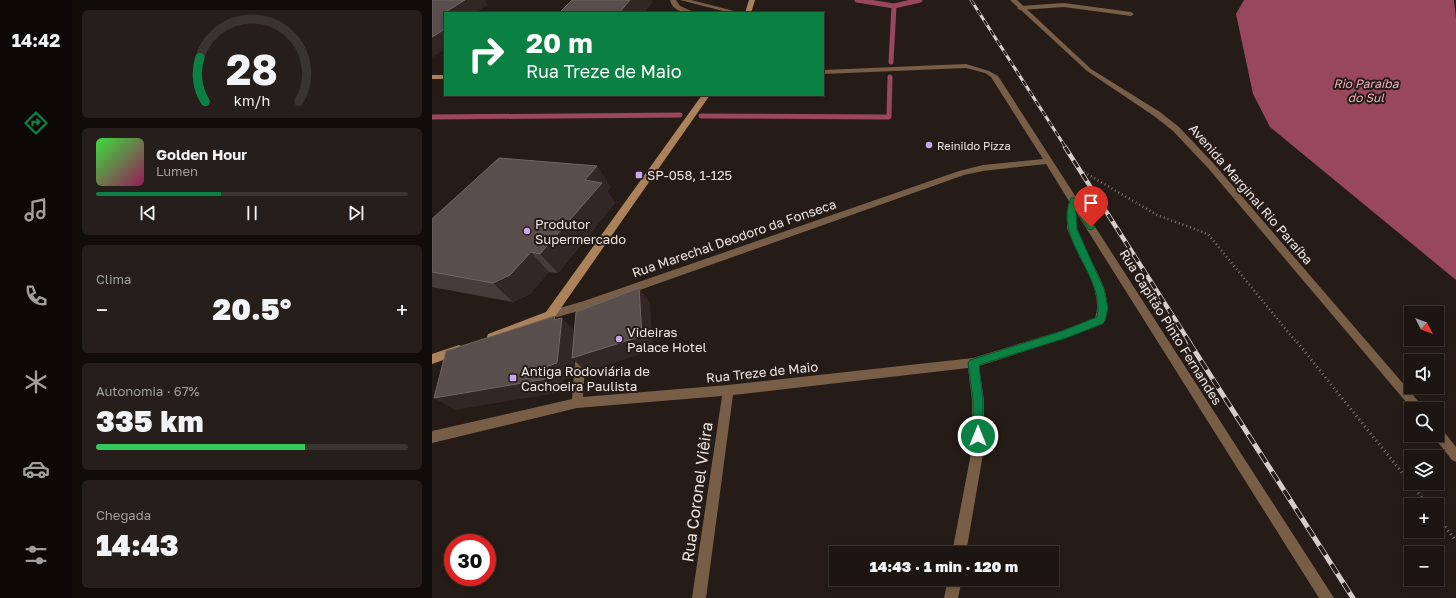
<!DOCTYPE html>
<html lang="pt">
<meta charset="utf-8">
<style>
body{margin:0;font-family:"Golos Text",sans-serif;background:#251e1a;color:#f1f3f6;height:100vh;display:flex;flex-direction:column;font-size:15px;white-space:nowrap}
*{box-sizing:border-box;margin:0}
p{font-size:13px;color:#a09f9f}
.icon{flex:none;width:22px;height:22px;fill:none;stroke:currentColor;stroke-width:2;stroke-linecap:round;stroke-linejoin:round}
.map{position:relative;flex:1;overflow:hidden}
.drawer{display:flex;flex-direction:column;gap:10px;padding:10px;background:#0f0c09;width:360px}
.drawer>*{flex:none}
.banner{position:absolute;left:12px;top:12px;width:380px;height:84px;border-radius:0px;box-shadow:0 2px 6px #0003,0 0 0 1px #3a3431;background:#0b8043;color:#fff;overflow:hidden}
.needle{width:26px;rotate:132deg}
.tools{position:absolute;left:972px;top:306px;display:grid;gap:8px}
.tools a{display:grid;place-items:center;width:40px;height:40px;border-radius:0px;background:#1c1511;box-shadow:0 2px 6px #0003,0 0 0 1px #3a3431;font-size:20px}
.speed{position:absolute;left:12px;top:534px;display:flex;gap:8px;font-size:20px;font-weight:700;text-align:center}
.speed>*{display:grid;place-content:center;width:52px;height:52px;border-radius:50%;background:#1c1511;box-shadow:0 2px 6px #0003,0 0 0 1px #3a3431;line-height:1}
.speed .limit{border:6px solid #d22;background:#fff;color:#111}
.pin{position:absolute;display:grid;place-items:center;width:34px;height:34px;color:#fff;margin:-41px -17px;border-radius:50% 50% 50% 0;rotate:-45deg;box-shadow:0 0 4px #0007}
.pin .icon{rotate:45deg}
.me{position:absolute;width:44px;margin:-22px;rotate:0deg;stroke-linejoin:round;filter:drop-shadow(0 0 3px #0008)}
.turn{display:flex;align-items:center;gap:14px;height:84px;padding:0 16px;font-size:18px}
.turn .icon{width:52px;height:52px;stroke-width:2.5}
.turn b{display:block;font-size:28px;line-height:34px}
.big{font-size:30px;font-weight:800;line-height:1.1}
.drawer .card{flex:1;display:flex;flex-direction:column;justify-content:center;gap:6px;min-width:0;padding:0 14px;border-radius:6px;background:#251e1a}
.drawer .dial{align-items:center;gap:0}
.dial svg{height:104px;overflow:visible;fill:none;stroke:#3a3431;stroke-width:7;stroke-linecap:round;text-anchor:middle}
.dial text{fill:#f1f3f6;stroke:none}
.song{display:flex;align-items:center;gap:12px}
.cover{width:48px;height:48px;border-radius:6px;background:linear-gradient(135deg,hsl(120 70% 55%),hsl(330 70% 35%))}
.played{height:4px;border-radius:2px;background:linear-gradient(90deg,#0b8043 40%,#3a3431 40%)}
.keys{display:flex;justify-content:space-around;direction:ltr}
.heat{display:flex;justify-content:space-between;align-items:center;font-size:22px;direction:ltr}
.charge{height:6px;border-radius:3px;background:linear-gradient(90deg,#34c759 67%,#3a3431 0)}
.trip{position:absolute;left:397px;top:546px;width:230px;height:40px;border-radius:0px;background:#1c1511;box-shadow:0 2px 6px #0003,0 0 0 1px #3a3431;font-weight:800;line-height:40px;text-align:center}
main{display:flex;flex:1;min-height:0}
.tab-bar{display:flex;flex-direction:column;width:72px;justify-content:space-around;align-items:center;background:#0b0807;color:#a09f9f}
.tab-bar .icon{width:28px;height:28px}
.tab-bar .on{color:#0b8043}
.tab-bar b{font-size:18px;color:#f1f3f6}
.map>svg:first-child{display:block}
.water{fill:#98475d}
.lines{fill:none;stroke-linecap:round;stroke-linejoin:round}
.stream{stroke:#98475d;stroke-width:5}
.path-far1{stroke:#817874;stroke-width:2.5;stroke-dasharray:1 3;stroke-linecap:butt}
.path{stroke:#817874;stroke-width:3;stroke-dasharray:1 3.5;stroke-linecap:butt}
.lane{fill:#785e46;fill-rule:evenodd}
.street{fill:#785e46;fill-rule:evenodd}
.secondary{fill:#ac825a;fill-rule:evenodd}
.rail-far2-casing{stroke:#d5cdc9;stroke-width:3}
.rail-far1-casing{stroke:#d5cdc9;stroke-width:4.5}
.rail-casing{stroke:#d5cdc9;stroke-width:5}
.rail-far2{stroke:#261c17;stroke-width:2;stroke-dasharray:6;stroke-linecap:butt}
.rail-far1{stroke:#261c17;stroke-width:3;stroke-dasharray:8;stroke-linecap:butt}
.rail{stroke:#261c17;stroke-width:3.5;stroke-dasharray:11;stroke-linecap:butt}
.wall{fill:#483c3b}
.shaded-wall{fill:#332725}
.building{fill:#5a4e4d;stroke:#716664}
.route{fill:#0b8043;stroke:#07532c}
.poi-dot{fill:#c7a6ef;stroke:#261c17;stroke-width:1.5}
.labels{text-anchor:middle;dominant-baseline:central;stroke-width:4;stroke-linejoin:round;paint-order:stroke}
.far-poi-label{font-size:11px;fill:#eee6e3;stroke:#261c17;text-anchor:start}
.far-water-label{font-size:12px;font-style:italic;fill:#f4aebd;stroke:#261c17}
.poi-label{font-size:13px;fill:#eee6e3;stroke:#261c17;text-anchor:start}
.street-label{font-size:13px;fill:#eee6e3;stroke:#261c17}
.near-street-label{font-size:16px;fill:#eee6e3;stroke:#261c17}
</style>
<main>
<nav class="tab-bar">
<b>14:42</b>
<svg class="icon on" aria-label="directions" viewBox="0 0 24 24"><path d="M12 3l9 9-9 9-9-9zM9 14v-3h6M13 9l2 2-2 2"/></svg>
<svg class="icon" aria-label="music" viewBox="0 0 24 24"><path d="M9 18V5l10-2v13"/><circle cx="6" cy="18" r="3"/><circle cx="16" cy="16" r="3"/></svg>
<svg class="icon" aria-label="phone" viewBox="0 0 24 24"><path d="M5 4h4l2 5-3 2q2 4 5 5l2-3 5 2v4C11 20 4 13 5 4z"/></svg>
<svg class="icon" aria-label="climate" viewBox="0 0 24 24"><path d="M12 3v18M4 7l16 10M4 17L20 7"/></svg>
<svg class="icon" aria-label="car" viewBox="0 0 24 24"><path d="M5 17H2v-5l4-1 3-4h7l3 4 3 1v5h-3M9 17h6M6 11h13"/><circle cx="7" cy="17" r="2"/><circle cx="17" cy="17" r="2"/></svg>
<svg class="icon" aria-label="filters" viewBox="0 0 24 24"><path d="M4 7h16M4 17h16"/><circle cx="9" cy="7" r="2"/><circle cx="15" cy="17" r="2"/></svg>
</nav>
<section class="drawer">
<div class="card dial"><svg viewBox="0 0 100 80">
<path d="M14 69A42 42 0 1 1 86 69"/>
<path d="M14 69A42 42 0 0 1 10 35" stroke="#0b8043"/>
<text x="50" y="56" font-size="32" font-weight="700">28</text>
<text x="50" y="72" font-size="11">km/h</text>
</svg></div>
<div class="card">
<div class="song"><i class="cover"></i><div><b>Golden Hour</b><p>Lumen</p></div></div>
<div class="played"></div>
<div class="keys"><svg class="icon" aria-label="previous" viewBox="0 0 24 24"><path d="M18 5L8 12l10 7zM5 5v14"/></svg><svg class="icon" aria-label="pause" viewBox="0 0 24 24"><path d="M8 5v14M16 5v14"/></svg><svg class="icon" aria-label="next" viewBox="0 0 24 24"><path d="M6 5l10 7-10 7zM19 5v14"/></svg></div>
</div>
<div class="card"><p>Clima</p>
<div class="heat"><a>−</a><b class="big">20.5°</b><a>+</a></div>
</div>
<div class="card"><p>Autonomia · 67%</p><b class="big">335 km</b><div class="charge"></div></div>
<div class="card"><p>Chegada</p><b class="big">14:43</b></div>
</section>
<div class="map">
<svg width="1024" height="598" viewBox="0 0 1024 598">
<rect width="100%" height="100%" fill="#261c17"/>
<!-- water -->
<path class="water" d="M812 0H1022L1024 18V280L838 127 821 94 804 14Z"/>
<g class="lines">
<!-- stream -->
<path class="stream" d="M425 0 462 6 488 0
M459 62 462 6
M269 116 457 117 458 77
M0 117 248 115"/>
<!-- path-far1 -->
<path class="path-far1" d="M645 168 725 215 776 234 865 343"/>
<!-- path -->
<path class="path" d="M865 342 996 505
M1005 516 1024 541"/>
<!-- lane -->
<path class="lane" d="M632 3 699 12 702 14 699 16 632 7 588 10 585 8 588 6Z"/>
<!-- street -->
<path class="street" d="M238 0H244L248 6 264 13C253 13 241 12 238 0Z
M248 0H259L310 13H299Z
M578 0H585L659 69 728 112 747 127 782 164 993 409H980L776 168 741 131 722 116 655 71Z
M534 64 557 71 566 76 902 598H887L644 212C640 252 690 285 671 324L631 339 547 366 552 400V448L534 553H520L540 448V400L536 368 301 395 274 598H260L290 396 145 408 0 443V431L140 399 144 352 145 349 149 347 153 349 154 352 151 397 296 385 541 358 629 331 663 318C673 292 644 253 635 228V218L637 201 614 164 551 171 532 175 157 308 118 319 114 318 113 315 114 312 152 301 527 171 551 165 611 159 559 77 553 73 534 68 391 74V70Z
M1005 426 1009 428 1024 447V462L1020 460 1001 436 1005 435Z
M516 579H530L526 598H512Z"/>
<!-- secondary -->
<path class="secondary" d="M317 0H323L319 13H313Z
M0 75H13V79H0Z
M270 95H278L122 318 60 341 56 340 55 337 56 334 114 312Z
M27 345 31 347 32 350 31 353 0 364V354Z"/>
<!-- rail-far2 casing -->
<g class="rail-far2-casing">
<path id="rail-far2" d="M539 0 634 148"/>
</g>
<!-- rail-far1 casing -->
<g class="rail-far1-casing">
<path id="rail-far1" d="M633 147 758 343"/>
</g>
<!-- rail casing -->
<g class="rail-casing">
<path id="rail" d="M757 342 921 598"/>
</g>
<!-- rail-far2 -->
<use href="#rail-far2" class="rail-far2"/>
<!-- rail-far1 -->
<use href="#rail-far1" class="rail-far1"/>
<!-- rail -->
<use href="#rail" class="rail"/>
</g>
<!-- wall -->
<path class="wall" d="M179 187 175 191 183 203 126 273 117 272 98 294 81 302 0 287V219Z"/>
<!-- shaded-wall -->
<path class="shaded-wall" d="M33 0H53L56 5 43 13H17L15 11Z
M198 0H220L221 2 212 13H187Z
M13 29V49L1 57 0 56V37Z
M165 166 179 187 175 191 183 203 126 273 108 254 153 180Z
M99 252 117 272 98 294 81 302 61 283Z
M207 288 218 303 221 350 154 372 142 360 140 377 131 380 130 392 23 410 2 398 122 320 123 316 129 323 130 318 144 332Z"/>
<!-- building -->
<path class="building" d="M0 0H33L15 11 28 13H13V29L0 37Z
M140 0H198L187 13H127Z
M67 158 165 166 153 180 170 183 108 254 99 252 78 275 61 283 0 272V219Z
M207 288 210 336 140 358 144 312Z
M123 316 122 320 130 318 125 363 116 366 114 379 2 398 14 351Z"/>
<!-- route -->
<path class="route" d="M639 198H645L663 227 659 230 656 229 644 211 645 229 672 289 676 308 673 321 670 324 634 338 547 365 551 400V436L550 440 546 441 542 440 541 436V400L536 363 538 360 630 331 665 317C674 276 620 239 639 198Z"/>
<!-- markers -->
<g class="poi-dot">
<circle cx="497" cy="145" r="4"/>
<rect x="203" y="171" width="8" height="8" rx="2"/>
<circle cx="95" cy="231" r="4"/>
<circle cx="187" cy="339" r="4"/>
<rect x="77" y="374" width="8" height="8" rx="2"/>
</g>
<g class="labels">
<!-- far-poi labels -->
<g class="far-poi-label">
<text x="505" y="145">Reinildo Pizza</text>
</g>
<!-- far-water labels -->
<g class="far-water-label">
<text x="934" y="83">Rio Paraíba<tspan x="934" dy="14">do Sul</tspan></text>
</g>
<!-- poi labels -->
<g class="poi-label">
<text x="215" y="175">SP-058, 1-125</text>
<text x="103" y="224">Produtor<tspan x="103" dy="15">Supermercado</tspan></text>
<text x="195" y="332">Videiras<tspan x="195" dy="15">Palace Hotel</tspan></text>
<text x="89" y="371">Antiga Rodoviária de<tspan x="89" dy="15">Cachoeira Paulista</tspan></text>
</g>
<!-- street labels -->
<g class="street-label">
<text transform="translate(819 194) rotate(49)">Avenida Marginal Rio Paraíba</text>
<text transform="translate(302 238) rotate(-19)">Rua Marechal Deodoro da Fonseca</text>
<text transform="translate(739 327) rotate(58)">Rua Capitão Pinto Fernandes</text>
<text transform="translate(330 372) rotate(-6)">Rua Treze de Maio</text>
</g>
<!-- near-street labels -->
<g class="near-street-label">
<text transform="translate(265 492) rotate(-82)">Rua Coronel Viêira</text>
</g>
</g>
</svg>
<div class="tools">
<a><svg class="needle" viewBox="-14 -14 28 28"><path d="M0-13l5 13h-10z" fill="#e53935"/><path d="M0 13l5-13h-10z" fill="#a09f9f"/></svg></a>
<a><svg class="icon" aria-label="sound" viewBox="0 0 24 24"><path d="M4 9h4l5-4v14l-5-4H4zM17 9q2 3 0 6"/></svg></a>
<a><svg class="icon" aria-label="search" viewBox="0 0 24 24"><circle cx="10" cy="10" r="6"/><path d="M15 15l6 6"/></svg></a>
<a><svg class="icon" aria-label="layers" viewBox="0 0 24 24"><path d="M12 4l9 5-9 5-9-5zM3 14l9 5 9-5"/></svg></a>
<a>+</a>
<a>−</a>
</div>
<div class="speed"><div class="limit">30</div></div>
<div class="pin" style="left:659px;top:227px;background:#d93025"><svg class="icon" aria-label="arrive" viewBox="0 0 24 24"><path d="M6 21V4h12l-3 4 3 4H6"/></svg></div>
<svg class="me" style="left:546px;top:436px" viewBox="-20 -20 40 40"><circle r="17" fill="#0b8043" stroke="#fff" stroke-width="3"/><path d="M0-11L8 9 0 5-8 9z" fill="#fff"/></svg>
<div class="trip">14:43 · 1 min · 120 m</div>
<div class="banner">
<div class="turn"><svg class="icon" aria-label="right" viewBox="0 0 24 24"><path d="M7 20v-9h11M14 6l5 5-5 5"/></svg><div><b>20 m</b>Rua Treze de Maio</div></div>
</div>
</div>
</main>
